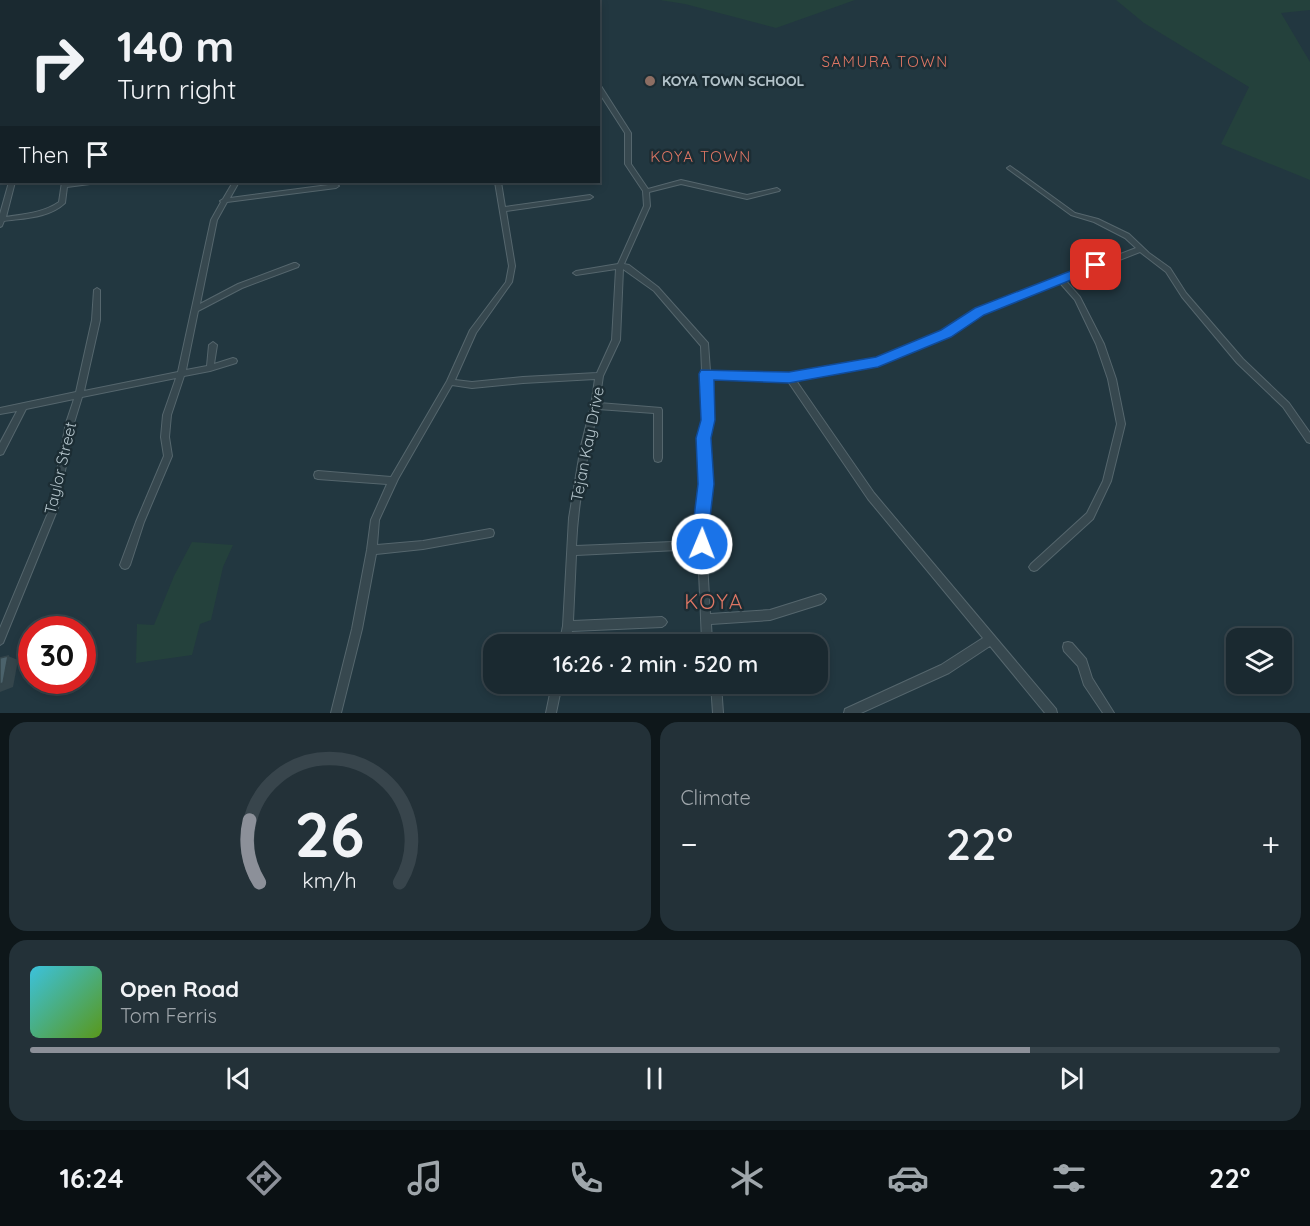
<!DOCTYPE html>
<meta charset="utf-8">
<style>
body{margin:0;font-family:Quicksand,sans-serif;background:#233138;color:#f1f3f6;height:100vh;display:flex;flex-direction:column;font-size:22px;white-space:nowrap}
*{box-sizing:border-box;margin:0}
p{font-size:20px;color:#9fa6ab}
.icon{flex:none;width:33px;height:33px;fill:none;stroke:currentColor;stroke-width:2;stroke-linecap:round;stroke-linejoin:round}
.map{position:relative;height:713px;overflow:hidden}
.side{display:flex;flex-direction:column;gap:9px;padding:9px;background:#0e171a;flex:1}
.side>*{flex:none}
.top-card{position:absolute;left:0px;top:0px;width:600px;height:183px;box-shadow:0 3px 9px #0003,0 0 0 2px #38454c;background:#1a2930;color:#f1f3f6;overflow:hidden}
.fabs{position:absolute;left:1226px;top:628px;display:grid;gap:12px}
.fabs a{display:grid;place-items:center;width:66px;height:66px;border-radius:12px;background:#1a2930;box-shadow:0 3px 9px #0003,0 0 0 2px #38454c;font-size:30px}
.speed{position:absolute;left:18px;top:616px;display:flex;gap:12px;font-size:30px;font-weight:700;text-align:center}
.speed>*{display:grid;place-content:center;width:78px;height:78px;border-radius:50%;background:#1a2930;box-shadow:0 3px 9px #0003,0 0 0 2px #38454c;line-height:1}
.speed .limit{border:9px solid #d22;background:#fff;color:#111}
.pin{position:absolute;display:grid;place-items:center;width:51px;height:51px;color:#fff;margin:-26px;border-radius:12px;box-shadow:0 3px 9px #0006}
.me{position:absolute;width:66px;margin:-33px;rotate:1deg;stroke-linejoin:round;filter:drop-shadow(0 0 4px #0008)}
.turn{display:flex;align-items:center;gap:21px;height:126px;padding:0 18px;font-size:27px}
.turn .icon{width:78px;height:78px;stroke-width:2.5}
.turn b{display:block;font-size:42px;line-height:51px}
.then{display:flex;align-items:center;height:57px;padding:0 18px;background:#0003;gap:12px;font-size:22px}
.big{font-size:45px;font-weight:600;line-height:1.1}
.side .widget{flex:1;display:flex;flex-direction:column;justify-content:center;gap:9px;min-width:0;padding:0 21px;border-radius:18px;background:#233138}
.side .dial{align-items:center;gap:0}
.dial svg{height:156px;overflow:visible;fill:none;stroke:#38454c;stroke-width:7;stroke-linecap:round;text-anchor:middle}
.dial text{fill:#f1f3f6;stroke:none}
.song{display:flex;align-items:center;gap:18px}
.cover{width:72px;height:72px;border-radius:9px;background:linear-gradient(135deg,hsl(190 70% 55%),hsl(90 70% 35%))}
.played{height:6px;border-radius:3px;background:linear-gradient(90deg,#8c9099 80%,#38454c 80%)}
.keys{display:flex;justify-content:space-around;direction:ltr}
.heat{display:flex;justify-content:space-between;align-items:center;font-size:33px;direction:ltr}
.side .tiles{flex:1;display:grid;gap:9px;grid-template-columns:1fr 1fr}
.widget:last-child{grid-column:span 2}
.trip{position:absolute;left:483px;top:634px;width:345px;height:60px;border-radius:18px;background:#1a2930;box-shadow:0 3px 9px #0003,0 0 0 2px #38454c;font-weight:600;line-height:60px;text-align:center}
.dock{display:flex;height:96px;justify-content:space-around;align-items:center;background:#0a1013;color:#9fa6ab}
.dock .icon{width:42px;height:42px}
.dock .current{color:#8c9099}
.dock b{font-size:27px;color:#f1f3f6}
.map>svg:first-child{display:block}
.green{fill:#24413c}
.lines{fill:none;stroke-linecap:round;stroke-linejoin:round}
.minor-casing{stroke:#55666d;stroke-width:2}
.minor{fill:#37484f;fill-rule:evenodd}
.shaded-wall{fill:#34454b}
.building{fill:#4b626b;stroke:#34454b;stroke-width:1.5}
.route{fill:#1a73e8;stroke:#114b97;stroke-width:1.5}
.education-dot{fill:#8d6e63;stroke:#1c2d34;stroke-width:2}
.labels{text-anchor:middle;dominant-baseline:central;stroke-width:5;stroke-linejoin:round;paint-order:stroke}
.far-poi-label{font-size:14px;font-weight:bold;fill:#b3c3ca;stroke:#1c2d34;text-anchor:start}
.far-neighbourhood-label{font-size:15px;letter-spacing:1.5px;fill:#de7664;stroke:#1c2d34}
.street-label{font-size:16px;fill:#b3c3ca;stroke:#1c2d34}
.near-neighbourhood-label{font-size:21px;letter-spacing:1.5px;fill:#de7664;stroke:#1c2d34}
</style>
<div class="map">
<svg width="1310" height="713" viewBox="0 0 1310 713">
<rect width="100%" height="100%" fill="#223740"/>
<!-- green -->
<path class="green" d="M660 0H855L776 28 685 4Z
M1116 0H1310V10L1281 13 1310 62V180L1221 144 1249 87 1144 23Z
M192 542 233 545 223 567 211 620 200 624 192 655 136 663 137 624 154 625 174 576Z"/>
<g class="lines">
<!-- minor casing -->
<g class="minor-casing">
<path id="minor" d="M18 0H22L21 2H17Z
M42 0H47L46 2H41Z
M77 0H83L86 2H79Z
M94 0H99L98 2H92Z
M248 0H252L253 2H249Z
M418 0H422V2H418Z
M0 23H2V26H0Z
M598 85 601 86 631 133V164L648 189 681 180 747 195 777 188 780 190 779 191 747 199 681 184 649 192 650 206 624 264 629 265 658 287 708 343 710 371 789 374 877 359 943 331 977 309 1136 248 1125 238 1094 222 1071 215 1008 169 1007 168 1010 166 1075 213 1098 219 1129 234 1149 253 1170 268 1186 293 1243 359 1289 403 1310 433V443L1307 442 1283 407 1237 363 1182 297 1166 272 1140 252 1066 281 1080 297 1104 344 1116 379 1125 424 1111 481 1093 519 1037 570 1034 571 1031 570 1029 567 1031 564 1087 513 1103 481 1117 424 1108 379 1096 344 1075 300 1060 283 983 313 949 335 881 364 795 379 874 493 1056 709 1057 713H1045L990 646 949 673 861 713H844L845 709 941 665 983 638 868 499 787 380 710 377 712 420 708 438 710 484 705 526 710 614 770 610 821 594 824 596 826 599 824 602 821 604 770 620 711 624 712 641 709 645H703L702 641 698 549 576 555 573 621 662 617 665 619 667 622 665 625 662 627 572 631 569 645H559L563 626 569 518 581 446 591 406 595 379 523 383 472 388 452 385 398 479 379 520 377 545 423 541 490 529 493 530 494 533 493 536 490 537 423 549 376 554 362 629 341 713H331L352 629 367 550 371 520 387 484 318 479 315 478 314 475 315 472 318 471 391 477 447 381 470 330 506 282 509 266 495 182H501L505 207 590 195 593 197 590 199 506 211 515 266 512 282 476 333 455 380 472 382 523 377 597 373 612 340 616 269 576 275 573 273 576 271 618 264 644 206 643 191 625 164V133L598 91ZM623 269 654 291 701 346 704 420 700 438 702 484 697 526V541L576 546C578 500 587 454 598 409L654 413V458L655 461 658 462 661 461 662 458V410L661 408 599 403 603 376 620 340Z
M9 182H15L6 217C24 214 43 213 59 202L62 182H68V183L78 182H93L90 184 67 187 65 203C49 218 25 218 4 221L2 226 0 227V214Z
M233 182H239L230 198 336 184 339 186 336 188 227 202 217 220 200 304 238 284 294 263H296L299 265 298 267 242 288 198 311 186 370 207 366 209 345 213 342 217 345 214 364 233 358 236 359 237 361 236 363 210 371 184 376 171 415 169 437 172 456 144 522 130 565 128 568 125 569 122 568 120 565 136 522 164 456 161 437 163 415 176 378 82 397 74 423 58 508 3 643 0 645V628L50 508 66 423 74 399 26 409 3 454 0 455V443L17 411 0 414V408L76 392 92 320 94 290 97 288 100 290V320L84 391 178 372 211 220 221 202 220 201 223 199Z
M1068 642 1072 643 1086 659 1092 678 1114 713H1103L1084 685 1078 666 1064 651 1063 647 1064 643Z
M552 684H562L556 713H546Z
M711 684H721L723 713H713Z"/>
</g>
<!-- minor -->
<use href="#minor" class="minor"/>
</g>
<!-- shaded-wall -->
<path class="shaded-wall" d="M8 656 18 660 13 687 0 692V684Z"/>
<!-- building -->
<path class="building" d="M8 656 3 683 0 684V658Z"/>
<!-- route -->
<path class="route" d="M1096 261 1101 262V268L984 315 951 337 878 367 789 383 714 380 715 420 711 438 714 484 709 526 710 544 708 550 702 552 696 550 693 526 698 484 696 438 701 420 699 374 701 370 789 372 876 357 941 330 975 308Z"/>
<!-- markers -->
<circle class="education-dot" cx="650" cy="81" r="6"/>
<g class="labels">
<!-- far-poi labels -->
<g class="far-poi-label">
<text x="662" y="81">KOYA TOWN SCHOOL</text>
</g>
<!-- far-neighbourhood labels -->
<g class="far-neighbourhood-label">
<text x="885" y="61">SAMURA TOWN</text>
<text x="701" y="156">KOYA TOWN</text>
</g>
<!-- street labels -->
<g class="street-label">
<text transform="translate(587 444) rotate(-79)">Tejan Kay Drive</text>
<text transform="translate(60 468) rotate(-77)">Taylor Street</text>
</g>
<!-- near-neighbourhood labels -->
<g class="near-neighbourhood-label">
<text x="714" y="601">KOYA</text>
</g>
</g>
</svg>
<div class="fabs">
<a><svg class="icon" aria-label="layers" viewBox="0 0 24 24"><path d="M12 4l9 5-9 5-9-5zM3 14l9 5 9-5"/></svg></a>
</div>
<div class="speed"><div class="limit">30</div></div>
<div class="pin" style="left:1096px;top:265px;background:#d93025"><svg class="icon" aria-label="arrive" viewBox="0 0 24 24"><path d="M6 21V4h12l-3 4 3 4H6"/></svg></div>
<svg class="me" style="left:702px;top:544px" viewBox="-20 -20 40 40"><circle r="17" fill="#1a73e8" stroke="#fff" stroke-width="3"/><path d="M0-11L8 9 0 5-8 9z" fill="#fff"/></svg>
<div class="trip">16:26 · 2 min · 520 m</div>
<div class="top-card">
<div class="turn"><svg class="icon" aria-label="right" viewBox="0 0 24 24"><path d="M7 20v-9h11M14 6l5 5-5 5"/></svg><div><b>140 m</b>Turn right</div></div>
<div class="then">Then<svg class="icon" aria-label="arrive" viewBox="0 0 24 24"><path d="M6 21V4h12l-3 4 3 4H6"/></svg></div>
</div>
</div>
<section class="side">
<div class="tiles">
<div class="widget dial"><svg viewBox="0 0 100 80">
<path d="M14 69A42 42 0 1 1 86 69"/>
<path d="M14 69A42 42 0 0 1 9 37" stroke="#8c9099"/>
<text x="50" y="56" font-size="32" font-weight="700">26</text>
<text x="50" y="72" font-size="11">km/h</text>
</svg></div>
<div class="widget"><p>Climate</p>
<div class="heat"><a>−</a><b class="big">22°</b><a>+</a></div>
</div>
<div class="widget">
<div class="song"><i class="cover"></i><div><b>Open Road</b><p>Tom Ferris</p></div></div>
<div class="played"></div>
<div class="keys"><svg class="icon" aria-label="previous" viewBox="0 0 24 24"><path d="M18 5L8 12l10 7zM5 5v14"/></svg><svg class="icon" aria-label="pause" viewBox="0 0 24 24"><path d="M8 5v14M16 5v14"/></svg><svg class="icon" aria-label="next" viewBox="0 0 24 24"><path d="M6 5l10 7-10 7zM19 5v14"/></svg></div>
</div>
</div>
</section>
<nav class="dock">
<b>16:24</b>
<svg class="icon current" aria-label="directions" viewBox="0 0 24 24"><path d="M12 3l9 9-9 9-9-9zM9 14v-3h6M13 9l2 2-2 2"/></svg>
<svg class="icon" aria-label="music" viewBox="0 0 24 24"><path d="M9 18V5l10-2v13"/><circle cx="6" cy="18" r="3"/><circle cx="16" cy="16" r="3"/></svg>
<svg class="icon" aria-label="phone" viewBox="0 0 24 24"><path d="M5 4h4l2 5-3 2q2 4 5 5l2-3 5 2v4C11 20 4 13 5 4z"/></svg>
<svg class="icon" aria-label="climate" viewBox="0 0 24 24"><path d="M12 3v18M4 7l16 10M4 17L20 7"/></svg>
<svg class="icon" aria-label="car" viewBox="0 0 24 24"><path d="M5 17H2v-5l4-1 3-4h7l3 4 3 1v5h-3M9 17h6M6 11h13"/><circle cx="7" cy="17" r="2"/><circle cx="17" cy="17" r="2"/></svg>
<svg class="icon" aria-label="filters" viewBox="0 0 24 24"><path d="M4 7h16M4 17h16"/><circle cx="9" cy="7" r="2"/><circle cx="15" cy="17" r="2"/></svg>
<b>22°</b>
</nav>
